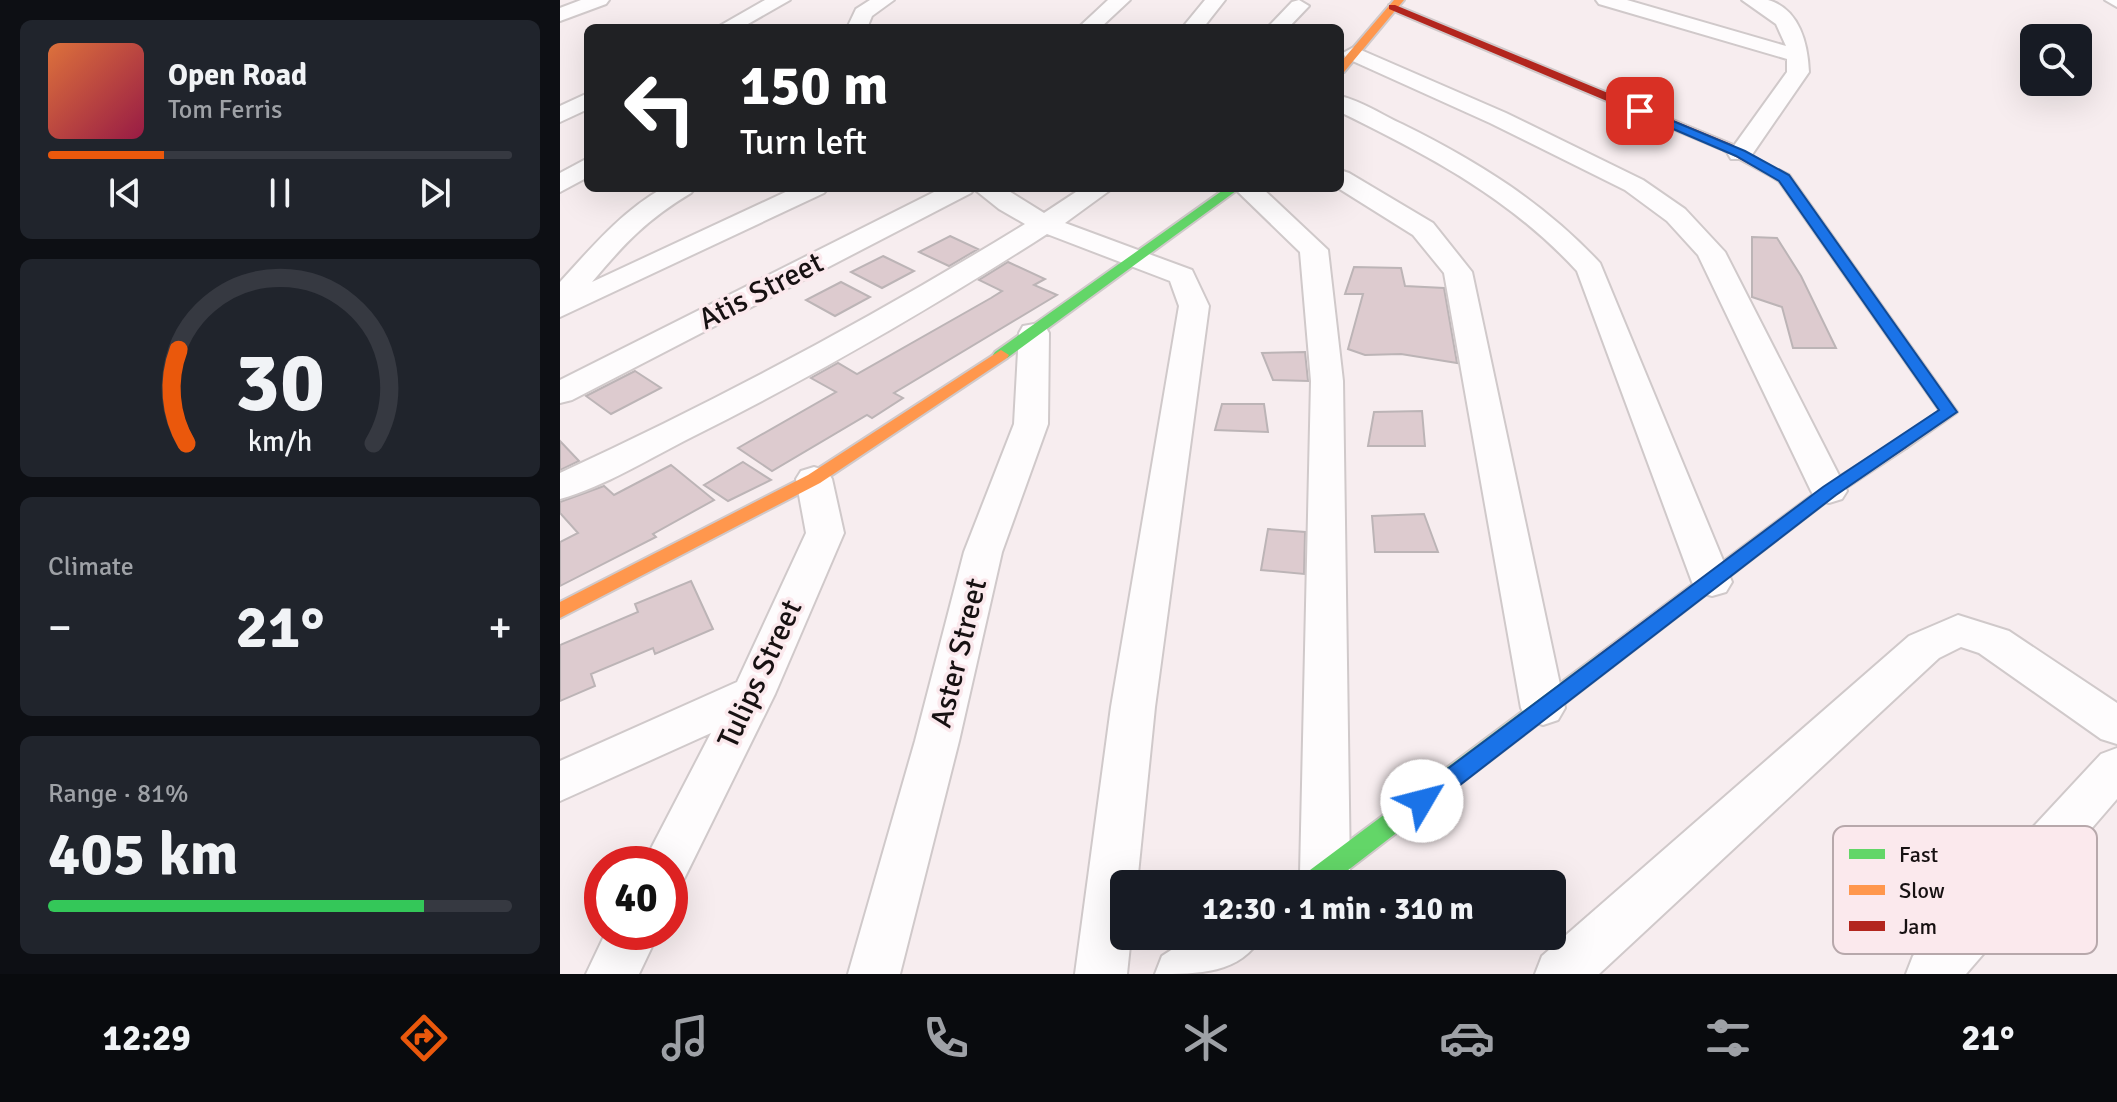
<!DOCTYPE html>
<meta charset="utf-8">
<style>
body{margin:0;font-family:Signika,sans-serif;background:#20242c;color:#f1f3f6;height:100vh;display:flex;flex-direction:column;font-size:30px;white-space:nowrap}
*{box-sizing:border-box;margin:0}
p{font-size:26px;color:#9ea1a6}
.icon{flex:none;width:44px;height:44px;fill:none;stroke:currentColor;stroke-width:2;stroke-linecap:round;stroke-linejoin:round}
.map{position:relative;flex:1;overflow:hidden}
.details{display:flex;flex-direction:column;gap:20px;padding:20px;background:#0d0f14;width:560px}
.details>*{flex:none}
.guide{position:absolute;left:24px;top:24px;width:760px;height:168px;border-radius:12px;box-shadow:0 8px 32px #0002;background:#202124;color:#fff;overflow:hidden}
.tools{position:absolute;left:1460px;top:24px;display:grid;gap:16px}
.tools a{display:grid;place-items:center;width:72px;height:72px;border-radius:12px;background:#171b24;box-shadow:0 8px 32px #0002;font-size:40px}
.speed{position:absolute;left:24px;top:846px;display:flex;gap:16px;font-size:40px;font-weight:700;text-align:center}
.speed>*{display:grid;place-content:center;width:104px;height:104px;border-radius:50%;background:#171b24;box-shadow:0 8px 32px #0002;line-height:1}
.speed .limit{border:12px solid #d22;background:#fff;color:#111}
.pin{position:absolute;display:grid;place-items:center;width:68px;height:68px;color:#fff;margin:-34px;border-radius:16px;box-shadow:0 4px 12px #0006}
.me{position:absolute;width:88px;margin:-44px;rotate:53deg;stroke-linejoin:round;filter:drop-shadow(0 0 6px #0008)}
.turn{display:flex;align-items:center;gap:28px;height:168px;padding:0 24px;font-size:36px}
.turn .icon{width:104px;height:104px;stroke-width:2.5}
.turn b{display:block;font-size:56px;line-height:68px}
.big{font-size:60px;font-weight:700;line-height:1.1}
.details .widget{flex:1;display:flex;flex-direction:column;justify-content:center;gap:12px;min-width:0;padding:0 28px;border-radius:12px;background:#20242c}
.details .dial{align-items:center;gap:0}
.dial svg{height:208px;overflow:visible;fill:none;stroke:#363941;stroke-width:7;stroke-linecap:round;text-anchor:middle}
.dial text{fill:#f1f3f6;stroke:none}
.song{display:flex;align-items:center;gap:24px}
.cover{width:96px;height:96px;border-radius:12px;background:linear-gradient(135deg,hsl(20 70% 55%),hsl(340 70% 35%))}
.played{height:8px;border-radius:4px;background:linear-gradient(90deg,#ea580c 25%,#363941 25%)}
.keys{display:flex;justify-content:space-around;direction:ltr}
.heat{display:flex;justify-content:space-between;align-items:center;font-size:44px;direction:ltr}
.charge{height:12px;border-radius:6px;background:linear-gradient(90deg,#34c759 81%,#363941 0)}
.trip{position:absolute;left:550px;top:870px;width:456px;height:80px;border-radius:12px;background:#171b24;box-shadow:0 8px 32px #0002;font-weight:700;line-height:80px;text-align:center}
.tabs{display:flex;height:128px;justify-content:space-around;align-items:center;background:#090b0e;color:#9ea1a6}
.tabs .icon{width:56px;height:56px}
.tabs .on{color:#ea580c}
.tabs b{font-size:36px;color:#f1f3f6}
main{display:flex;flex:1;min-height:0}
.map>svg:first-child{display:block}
.building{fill:#ddcbcf;stroke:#bcb4b6;stroke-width:2}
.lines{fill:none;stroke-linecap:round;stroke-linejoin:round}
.street-casing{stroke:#d0c9ca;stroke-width:4}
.fast-casing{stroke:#d0c9ca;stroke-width:4}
.slow-casing{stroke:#d0c9ca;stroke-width:4}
.jam-casing{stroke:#d0c9ca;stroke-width:4}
.street{fill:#fefcfd;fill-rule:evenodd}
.fast{fill:#63d668;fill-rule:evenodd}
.slow{fill:#ff974d;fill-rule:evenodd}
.jam{fill:#b3261e;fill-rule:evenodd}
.route{fill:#1a73e8;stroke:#114b97;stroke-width:2}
.labels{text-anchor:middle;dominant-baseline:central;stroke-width:7;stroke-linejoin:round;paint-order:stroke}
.street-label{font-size:30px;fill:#171112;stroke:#fbe9ed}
.key{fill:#fbe9ed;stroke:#b7a8ab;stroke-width:2}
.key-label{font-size:22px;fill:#171112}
</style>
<main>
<section class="details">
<div class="widget">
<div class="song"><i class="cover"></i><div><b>Open Road</b><p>Tom Ferris</p></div></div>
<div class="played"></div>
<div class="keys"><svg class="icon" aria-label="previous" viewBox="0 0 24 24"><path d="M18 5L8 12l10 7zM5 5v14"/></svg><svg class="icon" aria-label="pause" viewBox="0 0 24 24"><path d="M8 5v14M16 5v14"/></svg><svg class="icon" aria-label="next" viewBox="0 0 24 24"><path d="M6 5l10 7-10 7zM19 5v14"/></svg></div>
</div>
<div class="widget dial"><svg viewBox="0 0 100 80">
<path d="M14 69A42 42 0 1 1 86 69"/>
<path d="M14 69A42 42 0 0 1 11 33" stroke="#ea580c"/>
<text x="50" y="56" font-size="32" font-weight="700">30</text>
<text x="50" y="72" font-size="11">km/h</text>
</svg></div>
<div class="widget"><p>Climate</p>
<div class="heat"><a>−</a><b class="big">21°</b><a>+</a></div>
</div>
<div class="widget"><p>Range · 81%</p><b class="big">405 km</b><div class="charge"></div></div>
</section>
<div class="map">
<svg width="1557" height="974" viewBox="0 0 1557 974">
<rect width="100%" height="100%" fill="#f7edef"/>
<!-- building -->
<path class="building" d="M390 236 418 249 389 266 359 252Z
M1192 237 1217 238 1241 276 1276 348H1233L1222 307 1192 297Z
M323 256 354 271 322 288 291 272Z
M448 262 485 279 474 285 497 295 334 393 343 398 312 418 307 415 212 471 178 448 276 392 251 378 278 363 297 374 431 298 442 291 419 280Z
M794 267 841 268 845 286 884 288 897 363 841 354 805 355 788 349 803 294H785Z
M281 282 310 297 275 316 246 300Z
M745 352 748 381 713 380 702 353Z
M75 371 101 388 51 414 26 396Z
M662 404H704L708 432 655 430Z
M862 411 865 446H808L814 412Z
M0 441 19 461 0 470Z
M183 462 211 480 168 501 144 485Z
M111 465 154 500 93 534 96 537 0 586V542L18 533 0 513V502L44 486 54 495Z
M864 514 878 552H815L812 516Z
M708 529 745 532 744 574 701 570Z
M131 581 153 629 95 654 93 648 31 674 35 686 0 701V645L78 612 75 604Z"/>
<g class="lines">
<!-- street casing -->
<g class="street-casing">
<path id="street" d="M21 0H49L46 4 0 21V8Z
M205 0H230L181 28H156Z
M310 0H334L312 16 307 28H287L296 9Z
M548 0H570L540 28H518Z
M645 0H665L643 28H622Z
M739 0 749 6 728 28H707L732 2Z
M1036 0H1067L1226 46 1216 24 1182 0C1190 0 1200 0 1208 0 1240 9 1248 45 1249 72L1189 159H1171L1168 154 1227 72V59L1039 4Z
M1545 0H1557V7Z
M794 47 946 113 1083 180 1125 209 1165 252 1287 491 1282 499 1269 503 1256 499 1251 491 1138 255 1107 221 1065 190 930 123 786 58 783 53Z
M28 93V109L0 122V106Z
M780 96C802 101 822 115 842 124 917 161 983 202 1040 263L1172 582 1166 592 1152 596 1138 592 1132 582 1017 271C950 198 868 155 780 112Z
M28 158V177L0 192V173Z
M780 170 789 173 873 223 912 272 1005 708 998 720 983 725 968 720 961 708 884 273 853 235 778 188Z
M103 188H135L131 193C86 220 65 243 32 282L234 188H268L264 193 0 317V282C32 247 61 212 103 188Z
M382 188H444L484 213 522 188H553L505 223 632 270 649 306 595 707 577 884H564V936H571L567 974H515L551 707 619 306 610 281 487 234C372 308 254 376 132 437 90 458 46 486 0 499V473C161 399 315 316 465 224L439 209 414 189 411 193 12 400 0 403V380Z
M674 188H702L768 250 783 381 790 874 785 884H745L740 874 751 381 740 252Z
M474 324 485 326 489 333 488 424 442 552 399 741 340 974H288L355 741 404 552 454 424 459 333 463 326Z
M254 467 267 471 272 479 284 533 215 694 124 879 110 885V864H83L151 733 0 801V761L177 682 246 533 236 479 241 471Z
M1398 615 1449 631 1557 703V744L1541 739 1419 653 1401 647 1379 658 1039 974H975L982 956 1349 636Z
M1557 748V799L1406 974H1346L1353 956 1541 754Z
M46 932H99L79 974H26Z
M633 936H702C680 974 639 974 595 974L602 956Z"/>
</g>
<!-- fast casing -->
<g class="fast-casing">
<path id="fast" d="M666 188H680L447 358H435L433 355 435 352Z
M1045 653 1052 655 1055 661 1052 667 770 884H739L742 876 1038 655Z"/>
</g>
<!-- slow casing -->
<g class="slow-casing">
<path id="slow" d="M834 0H844L784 72 780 73V63Z
M1211 170H1219L1229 175 1397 412 1346 448H1334L1331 444 1380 411 1219 181 1211 176Z
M441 350 449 355 447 358 260 483 0 618V602L248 475Z"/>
</g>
<!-- jam casing -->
<g class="jam-casing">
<path id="jam" d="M829 5H835L1171 144 1221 173 1211 176 1163 150 829 9Z
M1340 439 1346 440 1349 444 1346 448 1275 495 1052 667 1045 669 1038 667 1035 661 1038 655 1263 487Z"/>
</g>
<!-- street -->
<use href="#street" class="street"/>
<!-- fast -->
<use href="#fast" class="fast"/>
<!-- slow -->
<use href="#slow" class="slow"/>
<!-- jam -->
<use href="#jam" class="jam"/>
</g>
<!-- route -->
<path class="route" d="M1076 109H1084L1185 151 1229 175 1397 412 1276 495 870 808 862 811 854 808 850 801 854 794 1263 487 1379 410 1219 181 1176 156 1076 113Z"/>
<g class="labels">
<!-- street labels -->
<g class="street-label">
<text transform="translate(201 291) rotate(-27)">Atis Street</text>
<text transform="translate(399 653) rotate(-76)">Aster Street</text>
<text transform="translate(200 674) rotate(-65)">Tulips Street</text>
</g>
</g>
<!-- legend -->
<rect x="1273" y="826" width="264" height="128" rx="12" class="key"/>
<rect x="1289" y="849" width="36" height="10" fill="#63d668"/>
<rect x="1289" y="885" width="36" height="10" fill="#ff974d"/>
<rect x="1289" y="921" width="36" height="10" fill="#b3261e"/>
<g class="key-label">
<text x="1339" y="862">Fast</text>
<text x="1339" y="898">Slow</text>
<text x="1339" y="934">Jam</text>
</g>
</svg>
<div class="tools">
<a><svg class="icon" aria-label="search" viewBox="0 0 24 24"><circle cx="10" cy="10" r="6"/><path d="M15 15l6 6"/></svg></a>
</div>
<div class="speed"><div class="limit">40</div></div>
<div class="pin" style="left:1080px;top:111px;background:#d93025"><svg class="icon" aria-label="arrive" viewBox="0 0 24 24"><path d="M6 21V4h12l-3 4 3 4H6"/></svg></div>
<svg class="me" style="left:862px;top:801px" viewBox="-20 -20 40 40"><circle r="19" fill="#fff"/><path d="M0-13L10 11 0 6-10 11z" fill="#1a73e8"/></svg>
<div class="trip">12:30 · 1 min · 310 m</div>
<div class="guide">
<div class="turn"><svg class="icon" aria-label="left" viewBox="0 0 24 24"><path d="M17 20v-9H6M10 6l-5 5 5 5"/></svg><div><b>150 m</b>Turn left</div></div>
</div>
</div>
</main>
<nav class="tabs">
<b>12:29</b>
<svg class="icon on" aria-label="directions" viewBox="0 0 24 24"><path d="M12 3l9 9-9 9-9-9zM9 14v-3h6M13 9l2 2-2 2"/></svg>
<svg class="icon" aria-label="music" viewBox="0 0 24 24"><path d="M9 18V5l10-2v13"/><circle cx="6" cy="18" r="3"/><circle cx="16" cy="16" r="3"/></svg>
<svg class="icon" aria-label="phone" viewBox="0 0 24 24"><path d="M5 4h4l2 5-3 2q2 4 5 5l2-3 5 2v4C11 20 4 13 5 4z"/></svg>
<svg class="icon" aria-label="climate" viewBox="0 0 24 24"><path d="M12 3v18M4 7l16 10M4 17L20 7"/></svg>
<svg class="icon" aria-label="car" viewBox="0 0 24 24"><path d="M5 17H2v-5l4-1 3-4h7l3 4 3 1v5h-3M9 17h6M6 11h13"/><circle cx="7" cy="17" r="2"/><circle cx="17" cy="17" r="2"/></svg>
<svg class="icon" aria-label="filters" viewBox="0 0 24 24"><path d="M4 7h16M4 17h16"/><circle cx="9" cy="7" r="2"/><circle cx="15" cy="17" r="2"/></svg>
<b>21°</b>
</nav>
